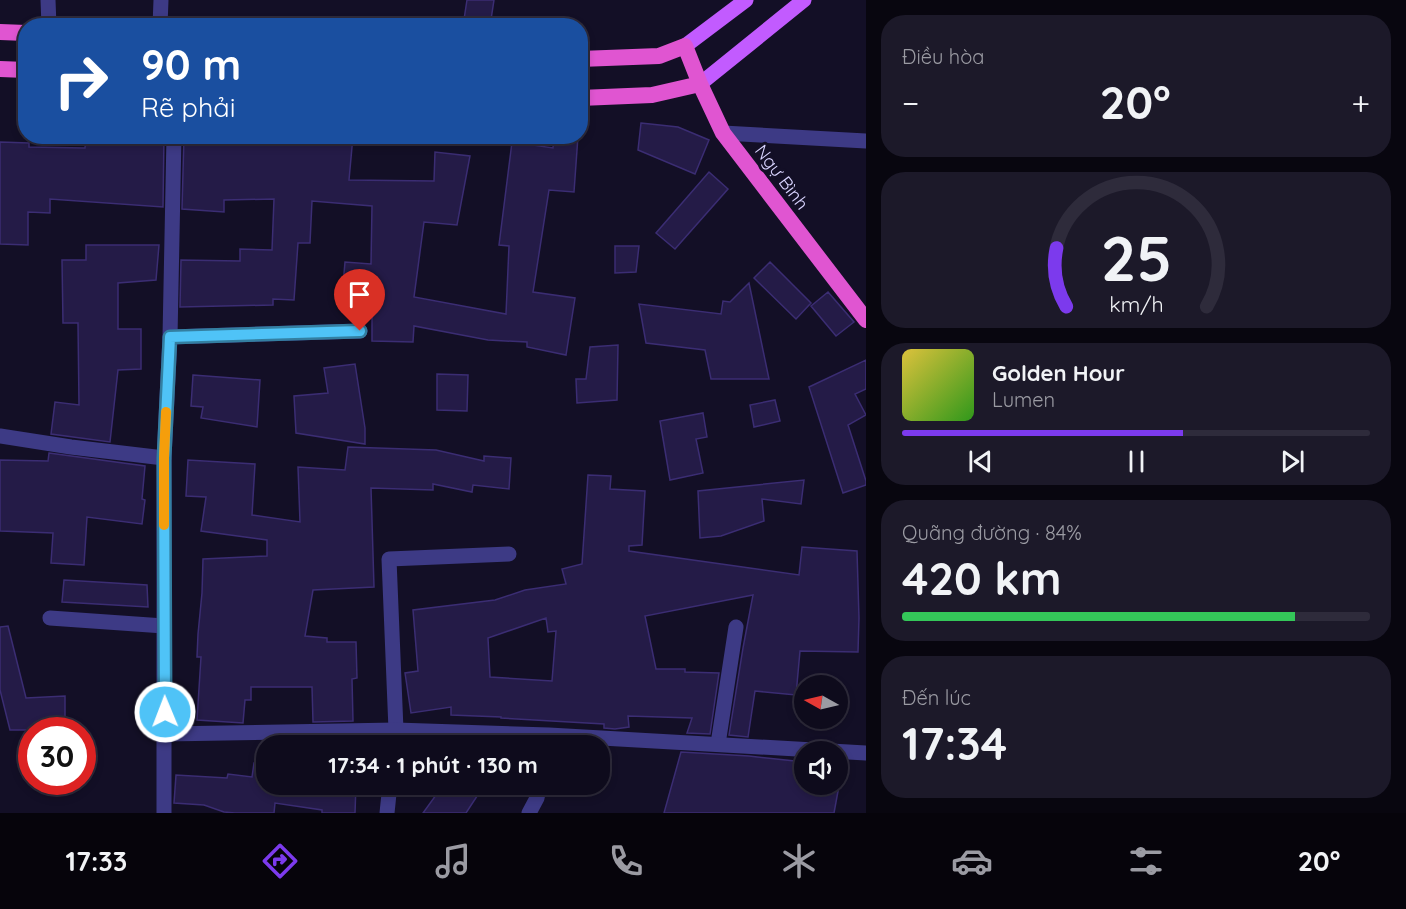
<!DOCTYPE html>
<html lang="vi">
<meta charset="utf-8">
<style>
body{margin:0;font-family:Quicksand,sans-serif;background:#1c1929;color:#f1f3f6;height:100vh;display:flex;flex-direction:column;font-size:22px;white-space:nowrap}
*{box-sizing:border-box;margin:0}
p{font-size:20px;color:#9b9ba3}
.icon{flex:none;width:33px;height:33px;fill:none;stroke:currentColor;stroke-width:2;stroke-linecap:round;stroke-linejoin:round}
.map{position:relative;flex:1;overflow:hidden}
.drawer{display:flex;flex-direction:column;gap:15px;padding:15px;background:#08060f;width:540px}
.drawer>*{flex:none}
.banner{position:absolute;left:18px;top:18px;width:570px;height:126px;border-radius:24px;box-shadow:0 3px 9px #0003,0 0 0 2px #2e2b3b;background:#1a4fa0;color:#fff;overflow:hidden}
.needle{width:39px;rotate:278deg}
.controls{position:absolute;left:794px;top:675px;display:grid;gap:12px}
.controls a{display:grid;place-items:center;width:54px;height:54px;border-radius:50%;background:#0e0b1c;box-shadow:0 3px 9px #0003,0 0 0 2px #2e2b3b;font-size:30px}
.speed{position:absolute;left:18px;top:717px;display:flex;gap:12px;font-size:30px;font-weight:700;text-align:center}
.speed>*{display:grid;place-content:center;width:78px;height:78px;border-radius:50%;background:#0e0b1c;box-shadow:0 3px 9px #0003,0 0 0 2px #2e2b3b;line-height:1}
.speed .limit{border:9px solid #d22;background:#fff;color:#111}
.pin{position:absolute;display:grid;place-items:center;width:51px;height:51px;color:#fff;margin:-62px -26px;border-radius:50% 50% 50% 0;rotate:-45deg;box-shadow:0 0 6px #0007}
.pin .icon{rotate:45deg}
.me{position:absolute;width:66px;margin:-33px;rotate:359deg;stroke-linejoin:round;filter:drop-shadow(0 0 4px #0008)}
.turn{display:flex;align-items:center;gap:21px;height:126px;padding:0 24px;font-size:27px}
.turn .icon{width:78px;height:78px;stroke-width:2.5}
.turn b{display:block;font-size:42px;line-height:51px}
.big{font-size:45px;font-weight:700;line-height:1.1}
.drawer .widget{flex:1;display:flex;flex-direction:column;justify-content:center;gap:9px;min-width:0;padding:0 21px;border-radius:24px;background:#1c1929}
.drawer .dial{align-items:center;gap:0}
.dial svg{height:156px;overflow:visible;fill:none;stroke:#2e2b3b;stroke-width:7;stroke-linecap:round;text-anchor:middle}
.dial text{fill:#f1f3f6;stroke:none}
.song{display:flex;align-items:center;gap:18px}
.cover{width:72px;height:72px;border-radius:9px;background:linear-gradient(135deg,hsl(50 70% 55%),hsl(110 70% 35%))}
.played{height:6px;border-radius:3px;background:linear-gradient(90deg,#7c3aed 60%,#2e2b3b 60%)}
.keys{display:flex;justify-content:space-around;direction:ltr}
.heat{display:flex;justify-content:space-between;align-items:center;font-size:33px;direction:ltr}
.charge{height:9px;border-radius:4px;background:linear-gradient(90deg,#34c759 84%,#2e2b3b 0)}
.trip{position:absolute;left:256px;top:735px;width:354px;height:60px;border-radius:24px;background:#0e0b1c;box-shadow:0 3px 9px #0003,0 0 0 2px #2e2b3b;font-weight:700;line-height:60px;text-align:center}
.menu{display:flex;height:96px;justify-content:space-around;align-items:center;background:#06040b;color:#9b9ba3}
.menu .icon{width:42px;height:42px}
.menu .on{color:#7c3aed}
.menu b{font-size:27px;color:#f1f3f6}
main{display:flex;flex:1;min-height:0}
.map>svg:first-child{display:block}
.building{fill:#241b47;stroke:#3b2d73;stroke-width:1.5;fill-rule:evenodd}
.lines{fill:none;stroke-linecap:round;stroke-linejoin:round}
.service{stroke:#3d3a85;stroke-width:15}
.minor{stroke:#3d3a85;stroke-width:15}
.primary{stroke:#c25bff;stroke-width:15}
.trunk{stroke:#e055d1;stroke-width:16}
.route-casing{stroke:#337fa1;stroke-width:15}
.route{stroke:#4fc3f7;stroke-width:10}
.slow{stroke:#f59e0b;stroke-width:10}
.labels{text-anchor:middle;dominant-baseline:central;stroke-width:6;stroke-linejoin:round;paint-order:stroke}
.street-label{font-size:18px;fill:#d9d4ff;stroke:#130f26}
</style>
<main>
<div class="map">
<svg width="866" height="813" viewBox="0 0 866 813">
<rect width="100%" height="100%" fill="#130f26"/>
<!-- building -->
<path class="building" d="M467 0H494L490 26H463Z
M641 123 678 127 709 140 695 174 638 150Z
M86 136H164L163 207 50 199V213L28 212V245L0 244V142L29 143V147L85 148Z
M184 136H353L349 180 434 181 435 152 470 156 457 225 424 222 414 297 506 314 509 246 499 245 512 142 553 148 554 136H578L574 192 549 190 533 292 575 298 566 355 527 347V342L488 340 414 326 413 342 372 341V311L341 308 345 262 371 264 372 206 312 201 310 243H298L294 300 273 299V305L180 307 181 260 240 261V249L272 250 274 199 224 200V212L182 209Z
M709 172 728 189 675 249 656 233Z
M86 245H159L156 280 118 283V329H141V369L118 370 110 442 51 434 55 402 79 405 78 323H63L62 260H86Z
M615 246H639L636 272 615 273Z
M770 262 811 303 796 319 754 278Z
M749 283 769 379H711L705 350 646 343 639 304 721 314 723 301 730 302Z
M828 292 854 322 836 336 811 306Z
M618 345 617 400 577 403 576 379H586L590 347Z
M866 360V389L855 394 866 415 848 425 866 481V485L843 493 809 387Z
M355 364 365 428V444L296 433 294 396 328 393 324 368Z
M437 374 468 375 467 411 437 410Z
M193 375 260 380 257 427 201 418 203 407 191 406Z
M775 400 780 421 754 427 750 405Z
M703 413 707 437 696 439 703 473 670 480 660 421Z
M348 447 436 450 484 461V456L511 458 509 489 473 485 472 492 433 484V490L371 488 374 587 313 590 305 636 327 638V642H356L357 678 352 679 353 721 313 722 312 687H251V700H245L243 723 197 720 201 657H197L198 634 202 593 203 559 267 556V540L201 531 206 497 186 496 188 460 255 464 252 515 300 522 298 467 345 470Z
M49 453 145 466 142 499 145 500 142 524 87 517 84 565 51 563 53 533 0 531V460L48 461Z
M588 475 611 476 610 489 645 491 642 545 629 546V551L799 575 802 547 857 551 859 618 858 652 800 651 796 695 755 691 748 737 729 735 743 648 753 595 645 616 656 669H685V672L719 673 710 734 687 733 692 718 628 716 629 727 615 729 604 728V724L501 718V717L451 715V707L411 713 405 673 418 671 413 610 495 600 525 590 566 584 562 569 582 564ZM546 618 548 632 556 631 552 681 490 677 488 638Z
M804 480 801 504 762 499 764 521 721 536 700 538 698 491Z
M64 580 147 585 148 607 62 602Z
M8 626 26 698 65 696V730H10L0 690V627Z
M681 752 749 756 804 762V784H837V774L841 775 834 813H664Z
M254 763 267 765V784H356L355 813H322V810L275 803 274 813H235L224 812 204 805 174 803 176 775 227 778 228 774 252 777Z
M444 784H485L466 813H423Z"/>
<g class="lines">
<!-- service -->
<path class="service" d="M48 0 49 26
M723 133 866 141
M170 337 360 331
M0 436 71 447 164 458
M50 618 164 626
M718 744 736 627
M394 746 396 730 389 559 509 554
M387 813 390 784
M529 813 537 798 540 784"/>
<!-- minor -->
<path class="minor" d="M160 26 161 0
M165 734 396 730 549 735 866 753
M164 813V458L170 337 174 136"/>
<!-- primary -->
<path class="primary" d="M685 46 746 0
M700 84 804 0"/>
<!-- trunk -->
<path class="trunk" d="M0 32 26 33
M580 59 659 56 685 46 700 84 723 133 866 320
M0 69 26 70
M580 98 652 95 700 84"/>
</g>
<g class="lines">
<!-- route casing -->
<g class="route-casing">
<path id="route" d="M165 712 164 458 170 337 360 331"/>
</g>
<!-- route -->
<use href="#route" class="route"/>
<!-- slow -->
<path class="slow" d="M164 525V458L166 412"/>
</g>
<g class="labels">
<!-- street labels -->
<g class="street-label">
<text transform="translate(782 177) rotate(53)">Ngự Bình</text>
</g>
</g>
</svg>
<div class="controls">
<a><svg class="needle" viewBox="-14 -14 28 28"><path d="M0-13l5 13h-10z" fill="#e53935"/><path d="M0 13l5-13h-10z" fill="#9b9ba3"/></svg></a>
<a><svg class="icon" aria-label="sound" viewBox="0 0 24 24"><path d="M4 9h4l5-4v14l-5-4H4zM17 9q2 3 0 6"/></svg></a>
</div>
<div class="speed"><div class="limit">30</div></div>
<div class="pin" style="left:360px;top:331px;background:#d93025"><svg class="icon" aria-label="arrive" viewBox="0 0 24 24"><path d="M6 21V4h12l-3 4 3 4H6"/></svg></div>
<svg class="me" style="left:165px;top:712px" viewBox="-20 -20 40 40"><circle r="17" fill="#4fc3f7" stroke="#fff" stroke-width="3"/><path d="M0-11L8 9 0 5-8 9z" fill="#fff"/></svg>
<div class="trip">17:34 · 1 phút · 130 m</div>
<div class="banner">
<div class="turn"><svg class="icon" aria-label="right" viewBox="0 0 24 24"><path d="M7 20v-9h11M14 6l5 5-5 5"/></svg><div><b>90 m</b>Rẽ phải</div></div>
</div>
</div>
<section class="drawer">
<div class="widget"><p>Điều hòa</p>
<div class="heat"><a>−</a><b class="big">20°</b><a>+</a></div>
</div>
<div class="widget dial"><svg viewBox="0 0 100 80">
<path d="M14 69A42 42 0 1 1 86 69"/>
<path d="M14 69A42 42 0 0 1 9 39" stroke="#7c3aed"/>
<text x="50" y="56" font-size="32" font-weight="700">25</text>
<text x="50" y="72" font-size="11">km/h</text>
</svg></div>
<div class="widget">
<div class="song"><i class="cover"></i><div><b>Golden Hour</b><p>Lumen</p></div></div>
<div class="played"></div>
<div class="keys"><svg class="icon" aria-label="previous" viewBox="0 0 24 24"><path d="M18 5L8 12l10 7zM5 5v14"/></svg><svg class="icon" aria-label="pause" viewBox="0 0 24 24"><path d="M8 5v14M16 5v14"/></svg><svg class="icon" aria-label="next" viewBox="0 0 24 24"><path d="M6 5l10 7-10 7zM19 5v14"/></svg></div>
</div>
<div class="widget"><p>Quãng đường · 84%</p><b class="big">420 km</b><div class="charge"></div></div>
<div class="widget"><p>Đến lúc</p><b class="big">17:34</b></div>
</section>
</main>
<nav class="menu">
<b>17:33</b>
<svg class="icon on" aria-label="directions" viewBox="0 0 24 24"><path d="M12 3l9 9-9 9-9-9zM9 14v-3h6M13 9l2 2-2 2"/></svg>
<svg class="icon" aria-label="music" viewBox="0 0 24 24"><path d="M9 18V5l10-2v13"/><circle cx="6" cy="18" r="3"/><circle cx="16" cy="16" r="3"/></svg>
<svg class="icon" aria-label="phone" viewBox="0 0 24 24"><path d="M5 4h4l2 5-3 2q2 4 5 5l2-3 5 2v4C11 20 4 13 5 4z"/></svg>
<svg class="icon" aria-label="climate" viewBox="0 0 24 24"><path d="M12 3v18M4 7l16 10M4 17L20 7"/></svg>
<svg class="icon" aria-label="car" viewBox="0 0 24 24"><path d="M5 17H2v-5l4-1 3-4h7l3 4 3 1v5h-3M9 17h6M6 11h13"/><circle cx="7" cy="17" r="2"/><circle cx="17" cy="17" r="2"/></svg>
<svg class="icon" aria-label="filters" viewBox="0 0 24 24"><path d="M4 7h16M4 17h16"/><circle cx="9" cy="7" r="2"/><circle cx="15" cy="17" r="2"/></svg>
<b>20°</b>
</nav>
